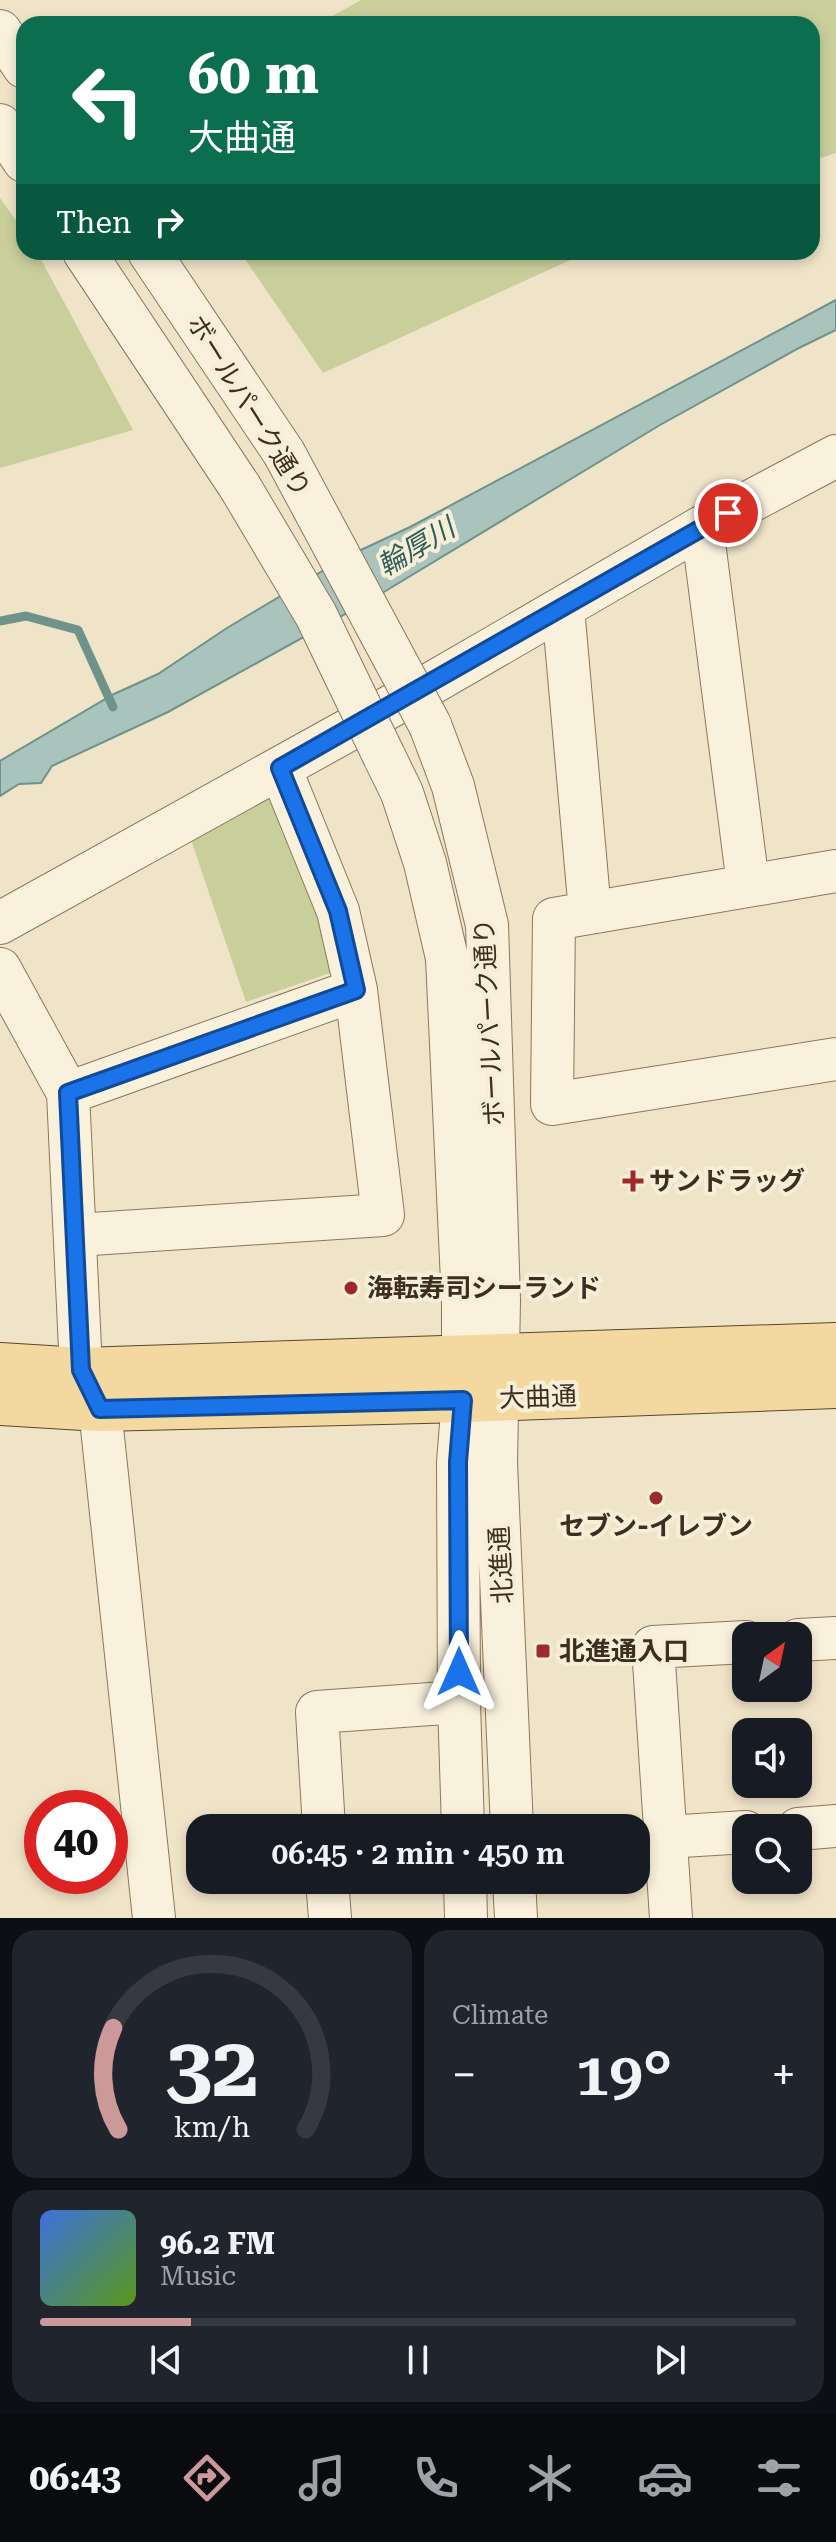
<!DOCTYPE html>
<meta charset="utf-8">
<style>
body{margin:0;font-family:"Roboto Serif","Noto Sans JP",serif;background:#20242c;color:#f1f3f6;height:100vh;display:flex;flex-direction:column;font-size:30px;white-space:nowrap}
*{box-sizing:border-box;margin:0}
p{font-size:26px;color:#9ea1a6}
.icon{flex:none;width:44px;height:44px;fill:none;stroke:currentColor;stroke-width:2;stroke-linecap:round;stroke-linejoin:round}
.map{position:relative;height:1918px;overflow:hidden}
.details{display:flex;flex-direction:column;gap:12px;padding:12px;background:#0d0f14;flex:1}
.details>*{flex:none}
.top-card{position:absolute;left:16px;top:16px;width:804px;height:244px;border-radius:24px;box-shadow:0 4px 12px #0003;background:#0b6e4f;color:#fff;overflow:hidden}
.needle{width:52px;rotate:33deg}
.tools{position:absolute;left:732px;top:1622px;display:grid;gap:16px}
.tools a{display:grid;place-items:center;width:80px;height:80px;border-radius:16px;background:#171b24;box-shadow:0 4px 12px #0003;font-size:40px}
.speed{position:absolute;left:24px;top:1790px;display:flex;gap:16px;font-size:40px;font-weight:700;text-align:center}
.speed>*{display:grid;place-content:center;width:104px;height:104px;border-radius:50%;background:#171b24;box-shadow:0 4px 12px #0003;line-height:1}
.speed .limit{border:12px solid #d22;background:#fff;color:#111}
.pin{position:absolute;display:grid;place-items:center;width:68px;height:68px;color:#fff;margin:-34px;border:4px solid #fff;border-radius:50%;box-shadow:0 2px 8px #0007}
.me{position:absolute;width:88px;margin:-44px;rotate:0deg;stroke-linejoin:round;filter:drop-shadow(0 0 6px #0008)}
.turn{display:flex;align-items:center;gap:28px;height:168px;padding:0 40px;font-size:36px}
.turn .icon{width:104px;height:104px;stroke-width:2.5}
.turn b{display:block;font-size:56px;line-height:68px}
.then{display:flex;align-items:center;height:76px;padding:0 40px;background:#0003;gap:16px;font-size:30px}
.big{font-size:60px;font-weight:600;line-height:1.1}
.details .widget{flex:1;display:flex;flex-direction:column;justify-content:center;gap:12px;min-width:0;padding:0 28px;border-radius:24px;background:#20242c}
.details .dial{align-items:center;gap:0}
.dial svg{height:208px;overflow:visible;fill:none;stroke:#363941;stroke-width:7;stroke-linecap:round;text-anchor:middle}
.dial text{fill:#f1f3f6;stroke:none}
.song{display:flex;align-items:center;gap:24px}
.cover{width:96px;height:96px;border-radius:12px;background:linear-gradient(135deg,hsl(220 70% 55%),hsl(90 70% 35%))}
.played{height:8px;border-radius:4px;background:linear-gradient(90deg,#cc999b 20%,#363941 20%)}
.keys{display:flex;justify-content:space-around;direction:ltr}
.heat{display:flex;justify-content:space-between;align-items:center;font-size:44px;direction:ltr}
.details .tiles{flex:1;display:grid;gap:12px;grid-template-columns:1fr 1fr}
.widget:last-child{grid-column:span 2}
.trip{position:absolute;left:186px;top:1814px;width:464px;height:80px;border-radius:24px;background:#171b24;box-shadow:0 4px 12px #0003;font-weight:600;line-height:80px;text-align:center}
.tabs{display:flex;height:128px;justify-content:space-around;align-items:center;background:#090b0e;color:#9ea1a6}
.tabs .icon{width:56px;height:56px}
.tabs .active{color:#cc999b}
.tabs b{font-size:36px;color:#f1f3f6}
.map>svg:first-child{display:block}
.green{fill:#c9cf9b}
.water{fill:#a9c4bc;stroke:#6f938a;stroke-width:2}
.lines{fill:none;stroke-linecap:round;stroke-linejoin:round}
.stream{stroke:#6f938a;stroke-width:9}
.minor-casing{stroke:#8d765c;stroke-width:44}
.major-casing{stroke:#5b4430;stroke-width:46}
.minor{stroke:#faf1dc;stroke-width:42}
.major{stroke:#f3d9a0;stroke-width:44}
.minor-bridge-casing{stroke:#8d765c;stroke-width:44;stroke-linecap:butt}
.minor-bridge{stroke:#faf1dc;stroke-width:42}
.route-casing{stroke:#114b97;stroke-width:20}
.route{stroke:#1a73e8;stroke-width:14}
.poi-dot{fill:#9e2a2b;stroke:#f7eed8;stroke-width:3}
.labels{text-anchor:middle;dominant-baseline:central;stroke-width:8;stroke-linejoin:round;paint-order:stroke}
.street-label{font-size:26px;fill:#3d2e20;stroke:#f7eed8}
.poi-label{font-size:26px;font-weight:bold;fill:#3d2e20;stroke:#f7eed8;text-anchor:start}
.water-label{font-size:28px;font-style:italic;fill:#2f5d5a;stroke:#f7eed8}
</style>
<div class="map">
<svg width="836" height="1918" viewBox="0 0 836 1918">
<rect width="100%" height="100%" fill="#f0e4c8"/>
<!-- green -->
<path class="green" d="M361 0H836V153L812 161V24H318Z
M0 198 24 232V252H37L133 430 0 468Z
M240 252H588L323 373Z
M270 795 322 922 330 973 246 1002 191 840Z"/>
<!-- water -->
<path class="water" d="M836 300V330L799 348 660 425 369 601 168 712 52 766 41 783 19 784 0 796V761L114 694 158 674 227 628 346 557 410 527Z"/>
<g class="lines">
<!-- stream -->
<path class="stream" d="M0 621 26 616 78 630 113 707"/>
<!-- minor casing -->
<g class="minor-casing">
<path id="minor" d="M0 31 24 67
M0 125 24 161
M84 252 240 487
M149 252 284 453
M702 527 748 884
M563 608 590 912
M430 725 453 786 487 925 499 1300 496 1463 512 1828
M384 756 402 793 425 863 447 958 463 1303V1400L458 1462 459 1702 463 1828
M836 871 554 919 552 1104 836 1059
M0 923 415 693 702 527 836 456
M0 969 68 1093 81 1370 100 1409 154 1918
M68 1093 356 990
M76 1235 383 1215 356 990 338 911 280 768
M798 1640 836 1638
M324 1828 317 1712 459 1702
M798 1829 836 1826
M666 1837 746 1832
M327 1880 330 1918
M465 1880 466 1918
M514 1880 516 1918
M671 1918 653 1647 746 1642"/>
</g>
<!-- major casing -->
<g class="major-casing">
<path id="major" d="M0 1365 81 1370 836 1345
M0 1403 100 1409 463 1400 836 1386"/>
</g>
<!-- minor -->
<use href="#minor" class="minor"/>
<!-- major -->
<use href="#major" class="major"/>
<!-- minor-bridge casing -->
<g class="minor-bridge-casing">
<path id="minor-bridge" d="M284 453 430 725
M240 487 316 615 384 756"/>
</g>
<!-- minor-bridge -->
<use href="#minor-bridge" class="minor-bridge"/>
</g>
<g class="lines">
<!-- route casing -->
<g class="route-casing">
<path id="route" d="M459 1672 458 1462 463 1400 100 1409 81 1370 68 1093 356 990 338 911 280 768 728 513"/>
</g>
<!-- route -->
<use href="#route" class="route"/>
</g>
<!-- markers -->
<g class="poi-dot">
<path d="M629 1169h8v8h8v8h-8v8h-8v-8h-8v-8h8z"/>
<circle cx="351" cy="1288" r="8"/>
<circle cx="656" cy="1498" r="8"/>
<rect x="535" y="1643" width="16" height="16" rx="4"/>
</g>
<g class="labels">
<!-- street labels -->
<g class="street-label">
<text transform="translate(249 406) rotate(58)">ボールパーク通り</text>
<text transform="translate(489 1022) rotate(-93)">ボールパーク通り</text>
<text transform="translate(538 1397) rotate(-2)">大曲通</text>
<text transform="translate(501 1565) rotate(-93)">北進通</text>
</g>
<!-- poi labels -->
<g class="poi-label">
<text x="649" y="1181">サンドラッグ</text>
<text x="367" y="1288">海転寿司シーランド</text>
<text x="656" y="1526" text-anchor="middle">セブン-イレブン</text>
<text x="559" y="1651">北進通入口</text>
</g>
<!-- water labels -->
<g class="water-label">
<text transform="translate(416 547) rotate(-31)">輪厚川</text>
</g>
</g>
</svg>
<div class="tools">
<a><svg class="needle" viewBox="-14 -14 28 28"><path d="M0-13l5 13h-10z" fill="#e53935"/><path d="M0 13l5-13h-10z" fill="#9ea1a6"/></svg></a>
<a><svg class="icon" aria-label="sound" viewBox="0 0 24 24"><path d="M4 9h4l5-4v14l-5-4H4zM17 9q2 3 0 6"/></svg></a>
<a><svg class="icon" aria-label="search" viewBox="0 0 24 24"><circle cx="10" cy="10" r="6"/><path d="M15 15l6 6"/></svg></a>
</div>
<div class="speed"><div class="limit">40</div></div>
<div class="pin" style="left:728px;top:513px;background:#d93025"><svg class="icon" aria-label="arrive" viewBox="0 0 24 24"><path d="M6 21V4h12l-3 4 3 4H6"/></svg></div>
<svg class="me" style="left:459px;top:1672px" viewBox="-20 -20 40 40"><path d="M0-17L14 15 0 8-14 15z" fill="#1a73e8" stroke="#fff" stroke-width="4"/></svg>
<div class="trip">06:45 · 2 min · 450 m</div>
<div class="top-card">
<div class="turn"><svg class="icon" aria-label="left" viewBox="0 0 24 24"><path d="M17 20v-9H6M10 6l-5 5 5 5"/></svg><div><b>60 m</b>大曲通</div></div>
<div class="then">Then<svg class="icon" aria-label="right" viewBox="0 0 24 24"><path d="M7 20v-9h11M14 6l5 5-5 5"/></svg></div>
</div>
</div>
<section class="details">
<div class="tiles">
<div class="widget dial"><svg viewBox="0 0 100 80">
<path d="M14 69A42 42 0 1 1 86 69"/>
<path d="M14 69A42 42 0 0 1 12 30" stroke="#cc999b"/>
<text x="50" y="56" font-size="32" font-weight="700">32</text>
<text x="50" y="72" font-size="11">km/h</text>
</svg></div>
<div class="widget"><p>Climate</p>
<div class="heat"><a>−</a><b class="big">19°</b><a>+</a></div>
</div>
<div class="widget">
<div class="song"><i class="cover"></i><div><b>96.2 FM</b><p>Music</p></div></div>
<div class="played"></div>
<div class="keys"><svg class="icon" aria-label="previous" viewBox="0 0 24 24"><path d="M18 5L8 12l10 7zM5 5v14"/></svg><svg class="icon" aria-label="pause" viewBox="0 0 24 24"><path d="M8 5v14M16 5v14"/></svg><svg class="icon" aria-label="next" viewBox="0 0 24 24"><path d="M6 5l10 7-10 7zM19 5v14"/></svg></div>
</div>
</div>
</section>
<nav class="tabs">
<b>06:43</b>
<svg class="icon active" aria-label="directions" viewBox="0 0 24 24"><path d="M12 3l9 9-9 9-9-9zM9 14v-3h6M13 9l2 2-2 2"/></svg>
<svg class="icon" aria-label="music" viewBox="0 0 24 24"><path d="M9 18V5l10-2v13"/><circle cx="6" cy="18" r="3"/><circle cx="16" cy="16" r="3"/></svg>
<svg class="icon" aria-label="phone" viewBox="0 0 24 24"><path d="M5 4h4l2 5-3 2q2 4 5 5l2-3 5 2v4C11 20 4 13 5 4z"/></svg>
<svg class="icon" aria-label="climate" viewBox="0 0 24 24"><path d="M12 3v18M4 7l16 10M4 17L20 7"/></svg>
<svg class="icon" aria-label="car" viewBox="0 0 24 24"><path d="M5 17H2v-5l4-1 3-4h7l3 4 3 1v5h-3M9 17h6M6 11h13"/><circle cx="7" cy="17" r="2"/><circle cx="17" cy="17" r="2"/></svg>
<svg class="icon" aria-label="filters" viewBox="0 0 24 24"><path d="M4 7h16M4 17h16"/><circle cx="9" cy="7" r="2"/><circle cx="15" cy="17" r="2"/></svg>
</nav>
